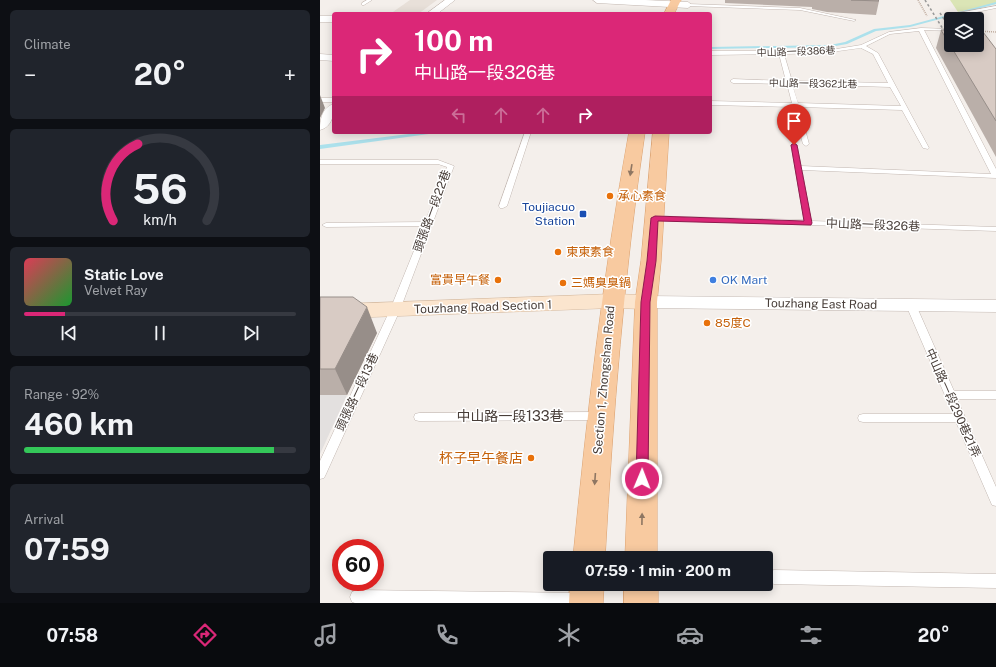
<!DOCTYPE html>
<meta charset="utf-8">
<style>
body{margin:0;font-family:"Public Sans","Noto Sans TC",sans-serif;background:#20242c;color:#f1f3f6;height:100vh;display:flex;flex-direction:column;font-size:15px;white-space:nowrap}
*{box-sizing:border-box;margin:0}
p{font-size:13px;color:#9ea1a6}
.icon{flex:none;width:22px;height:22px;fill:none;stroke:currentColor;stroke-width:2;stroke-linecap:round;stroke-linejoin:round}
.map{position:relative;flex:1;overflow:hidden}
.drawer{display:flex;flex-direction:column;gap:10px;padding:10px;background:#0d0f14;width:320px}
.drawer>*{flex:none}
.guide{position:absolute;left:12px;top:12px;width:380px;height:122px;border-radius:4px;box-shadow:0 2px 10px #0003;background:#db2777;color:#fff;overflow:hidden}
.controls{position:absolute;left:624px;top:12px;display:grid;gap:8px}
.controls a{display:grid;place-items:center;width:40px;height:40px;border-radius:4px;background:#171b24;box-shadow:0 2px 10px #0003;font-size:20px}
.speed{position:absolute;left:12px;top:539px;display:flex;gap:8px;font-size:20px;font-weight:700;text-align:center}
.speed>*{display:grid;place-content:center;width:52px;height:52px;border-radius:50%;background:#171b24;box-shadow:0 2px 10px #0003;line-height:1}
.speed .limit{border:6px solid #d22;background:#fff;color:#111}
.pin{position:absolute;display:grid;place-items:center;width:34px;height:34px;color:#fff;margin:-41px -17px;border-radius:50% 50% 50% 0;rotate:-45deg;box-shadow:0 0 4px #0007}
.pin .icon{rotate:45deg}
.me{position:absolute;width:44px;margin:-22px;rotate:1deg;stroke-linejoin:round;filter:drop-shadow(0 0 3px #0008)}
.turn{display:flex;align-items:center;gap:14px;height:84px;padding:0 16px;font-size:18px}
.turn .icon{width:52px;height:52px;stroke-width:2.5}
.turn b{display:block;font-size:28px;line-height:34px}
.lanes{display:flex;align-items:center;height:38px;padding:0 16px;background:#0003;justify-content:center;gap:20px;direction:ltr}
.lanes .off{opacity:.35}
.big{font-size:30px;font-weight:700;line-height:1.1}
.drawer .card{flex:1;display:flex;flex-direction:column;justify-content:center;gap:6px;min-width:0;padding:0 14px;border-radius:6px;background:#20242c}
.drawer .dial{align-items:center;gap:0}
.dial svg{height:104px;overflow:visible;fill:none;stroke:#363941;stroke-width:7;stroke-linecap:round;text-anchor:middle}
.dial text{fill:#f1f3f6;stroke:none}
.song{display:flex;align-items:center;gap:12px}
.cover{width:48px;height:48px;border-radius:6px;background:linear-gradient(135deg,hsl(350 70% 55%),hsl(130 70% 35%))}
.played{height:4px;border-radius:2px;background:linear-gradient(90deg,#db2777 15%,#363941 15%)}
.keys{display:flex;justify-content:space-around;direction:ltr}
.heat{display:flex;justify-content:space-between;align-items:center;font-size:22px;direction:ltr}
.charge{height:6px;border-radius:3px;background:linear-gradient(90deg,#34c759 92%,#363941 0)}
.trip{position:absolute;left:223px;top:551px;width:230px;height:40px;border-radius:4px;background:#171b24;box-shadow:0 2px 10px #0003;font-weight:700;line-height:40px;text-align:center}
.menu{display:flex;height:64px;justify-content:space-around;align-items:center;background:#090b0e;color:#9ea1a6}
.menu .icon{width:28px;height:28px}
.menu .active{color:#db2777}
.menu b{font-size:18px;color:#f1f3f6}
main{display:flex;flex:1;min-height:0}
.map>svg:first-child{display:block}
.residential{fill:#e8e0d9}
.green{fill:#dbe5b6}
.parking{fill:#e3e0df}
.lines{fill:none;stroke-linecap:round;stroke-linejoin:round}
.stream{fill:#ace1ec;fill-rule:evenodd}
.lane-casing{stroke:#c2b7b1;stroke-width:1}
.street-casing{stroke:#c2b7b1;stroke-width:1}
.secondary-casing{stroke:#d4b99f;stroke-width:1}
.primary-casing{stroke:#dca270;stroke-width:1}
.path{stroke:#c0ada0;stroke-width:1.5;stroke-dasharray:1 1;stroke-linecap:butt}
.lane{fill:#fff;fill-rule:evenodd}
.street{fill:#fff;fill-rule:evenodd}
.secondary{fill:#fbe5ce;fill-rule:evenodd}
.primary{fill:#f8caa0;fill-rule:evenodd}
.rail{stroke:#989898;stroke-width:1.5;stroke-dasharray:2.5 2.5;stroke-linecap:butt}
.wall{fill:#baafa9}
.shaded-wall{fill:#978e89}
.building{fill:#d8cbc4;stroke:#978e89}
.oneway{fill:#8e7662}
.route{fill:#db2777;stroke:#8e194d}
.food-dot{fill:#e8710a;stroke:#fff;stroke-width:1.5}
.transit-dot{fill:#1a4fb4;stroke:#fff;stroke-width:1.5}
.shop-dot{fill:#3f7fe0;stroke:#fff;stroke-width:1.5}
.labels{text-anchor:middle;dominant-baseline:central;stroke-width:3;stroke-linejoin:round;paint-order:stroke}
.far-street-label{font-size:10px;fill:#483e39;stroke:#fff}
.food-label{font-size:12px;fill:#c56008;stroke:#fff;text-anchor:start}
.transit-label{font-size:12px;fill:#164399;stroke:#fff;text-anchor:end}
.street-label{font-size:12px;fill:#483e39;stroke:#fff}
.shop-label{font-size:12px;fill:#366cbe;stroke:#fff;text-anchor:start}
.near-street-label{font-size:14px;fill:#483e39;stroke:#fff}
.near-food-label{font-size:14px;fill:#c56008;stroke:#fff;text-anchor:end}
</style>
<main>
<section class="drawer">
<div class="card"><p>Climate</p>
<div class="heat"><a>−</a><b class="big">20°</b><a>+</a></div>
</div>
<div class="card dial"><svg viewBox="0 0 100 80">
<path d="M14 69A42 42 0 1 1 86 69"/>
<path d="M14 69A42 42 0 0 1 33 10" stroke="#db2777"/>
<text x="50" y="56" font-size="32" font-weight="700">56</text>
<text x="50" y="72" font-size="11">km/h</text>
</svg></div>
<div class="card">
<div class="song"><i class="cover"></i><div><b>Static Love</b><p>Velvet Ray</p></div></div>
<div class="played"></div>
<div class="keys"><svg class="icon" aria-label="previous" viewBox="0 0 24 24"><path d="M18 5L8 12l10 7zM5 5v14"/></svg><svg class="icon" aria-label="pause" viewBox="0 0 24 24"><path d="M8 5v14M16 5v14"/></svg><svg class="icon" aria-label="next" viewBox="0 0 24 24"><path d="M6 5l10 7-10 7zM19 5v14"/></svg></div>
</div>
<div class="card"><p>Range · 92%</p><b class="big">460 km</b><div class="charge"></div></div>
<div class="card"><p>Arrival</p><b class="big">07:59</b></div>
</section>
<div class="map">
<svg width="676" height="603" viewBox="0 0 676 603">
<rect width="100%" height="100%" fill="#f4efeb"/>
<!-- residential -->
<path class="residential" d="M90 0H117L98 14H70Z"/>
<!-- green -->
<path class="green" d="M630 0H676V4L638 12Z"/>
<!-- parking -->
<path class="parking" d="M0 395H27L0 454Z"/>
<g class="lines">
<!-- stream -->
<path class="stream" d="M676 2V4L590 27 556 31 527 44 510 47 390 49V47L510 45 525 42 554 29 590 25Z
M105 132H118L116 133 0 149V145Z"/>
<!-- lane casing -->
<g class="lane-casing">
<path id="lane" d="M47 0H52L44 5H42V3Z
M368 4 480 8 536 20 534 21 480 10 367 6Z
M676 6V8L637 16 638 19H634L633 14Z
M601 28 631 29V31L604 30 676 169V178L482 170 491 221 676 227V231L332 220 331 218 335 216 484 220 471 145 474 143 477 145 481 166 671 174 599 31 570 34 546 46 558 53 609 148 608 149 603 148 582 110 479 107 489 144 486 146 483 144 473 107 390 105V101L472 103 467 84 413 83 410 81 413 79 466 81 459 54 390 55V51H504L541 45 569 32ZM541 48 553 54 568 83 472 81 464 54 504 53ZM472 84 570 87 581 106 478 103Z
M0 98H14V102H0Z
M205 132H211L187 206 183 208H180L179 206Z
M0 160H118L134 166 80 310 6 474 4 478 0 479V461L70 310 104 226 6 227 2 225 6 223 105 222 127 167 118 164H0Z
M591 302 596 305 634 391H676V399H637L676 487V506L672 505 636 422H543L539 421 538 418 539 415 543 414H633L586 305Z
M280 412 284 413 285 416 284 419 280 420 99 421 95 420 94 417 95 414 99 413Z
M454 570 676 574V588L454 584 449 582 447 577 449 572Z
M37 590 260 593 265 595 267 600 266 603H35L32 602 30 597 32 592Z"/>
</g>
<!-- street casing -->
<g class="street-casing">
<path id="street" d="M125 0H135L117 14H106Z
M273 0H325L368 2 372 5 368 8 277 3Z
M0 16H14V22H0Z
M0 54 14 55V61L0 60Z
M14 104C14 115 12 127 0 130 0 120 2 107 14 104Z
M326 296 676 300V312L326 308 319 306 316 302 319 298Z"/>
</g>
<!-- secondary casing -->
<g class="secondary-casing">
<path id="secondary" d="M292 294 326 295 334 297 337 302 334 307 326 309 292 308 0 319V305Z"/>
</g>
<!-- primary casing -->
<g class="primary-casing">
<path id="primary" d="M351 0H361L354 14H344Z
M309 132H325C304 273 293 415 285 558H253C267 415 283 273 309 132Z
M333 132H349L341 261 337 302V558H305L315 302 321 261Z
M250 584H284L283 603H249Z
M304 584H338V603H304Z"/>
</g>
<!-- path -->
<path class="path" d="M598 0 607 16
M657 31 676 32"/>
<!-- lane -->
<use href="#lane" class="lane"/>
<!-- street -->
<use href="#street" class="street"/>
<!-- secondary -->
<use href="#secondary" class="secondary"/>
<!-- primary -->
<use href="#primary" class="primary"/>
<!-- rail -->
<path class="rail" d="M605 0 631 42
M620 13 631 30"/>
</g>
<!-- wall -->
<path class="wall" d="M405 0H558L559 1 556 15 507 12 492 9V7L405 3Z
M621 30 676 49V157L616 48Z
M0 297 57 333 27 395H0Z"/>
<!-- shaded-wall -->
<path class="shaded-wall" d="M0 95 5 108 0 118Z
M47 307 57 333 27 395 15 369Z"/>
<!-- building -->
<path class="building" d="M531 0H558L559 1Z
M621 30H631V45H657V31L663 32 676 49V121Z
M0 297H33L47 307 15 369H0Z"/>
<!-- one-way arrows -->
<defs><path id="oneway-solid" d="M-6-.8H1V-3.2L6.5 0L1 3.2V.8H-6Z"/></defs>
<g class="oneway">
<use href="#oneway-solid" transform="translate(311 170) rotate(99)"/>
<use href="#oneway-solid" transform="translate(275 479) rotate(94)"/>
<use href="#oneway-solid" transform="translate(322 519) rotate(-89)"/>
</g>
<!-- route -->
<path class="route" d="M474 143 477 145 492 223 491 225 338 221 336 261 330 302 328 479 327 483 322 484 318 483 316 479 321 302 327 261 331 218 335 216 484 221 471 145Z"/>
<!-- markers -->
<g class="food-dot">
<circle cx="290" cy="196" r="4"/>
<circle cx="238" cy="252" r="4"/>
<circle cx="178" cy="280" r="4"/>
<circle cx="243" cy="283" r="4"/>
<circle cx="387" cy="323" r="4"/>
<circle cx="211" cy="458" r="4"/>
</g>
<rect class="transit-dot" x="259" y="210" width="8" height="8" rx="2"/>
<circle class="shop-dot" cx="393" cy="280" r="4"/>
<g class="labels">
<!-- far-street labels -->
<g class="far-street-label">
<text transform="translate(476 51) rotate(-2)">中山路一段386巷</text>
<text transform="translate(493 83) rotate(1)">中山路一段362北巷</text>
</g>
<!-- food labels -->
<g class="food-label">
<text x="298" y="196">承心素食</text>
<text x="246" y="252">東東素食</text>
<text x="170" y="280" text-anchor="end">富貴早午餐</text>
<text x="251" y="283">三媽臭臭鍋</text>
<text x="395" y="323">85度C</text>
</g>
<!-- transit labels -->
<g class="transit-label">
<text x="255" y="207">Toujiacuo<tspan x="255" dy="14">Station</tspan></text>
</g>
<!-- street labels -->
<g class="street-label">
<text transform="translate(112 211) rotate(-70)">頭張路一段22巷</text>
<text transform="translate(553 225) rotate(2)">中山路一段326巷</text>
<text transform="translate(501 304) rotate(1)">Touzhang East Road</text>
<text transform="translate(163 307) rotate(-2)">Touzhang Road Section 1</text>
<text transform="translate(284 380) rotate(-85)">Section 1, Zhongshan Road</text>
<text transform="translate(37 392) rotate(-65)">頭張路一段13巷</text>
<text transform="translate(633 403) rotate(66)">中山路一段290巷21弄</text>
</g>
<!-- shop labels -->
<g class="shop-label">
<text x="401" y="280">OK Mart</text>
</g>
<!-- near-street labels -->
<g class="near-street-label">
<text x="190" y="416">中山路一段133巷</text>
</g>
<!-- near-food labels -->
<g class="near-food-label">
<text x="203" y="458">杯子早午餐店</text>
</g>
</g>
</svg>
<div class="controls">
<a><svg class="icon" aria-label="layers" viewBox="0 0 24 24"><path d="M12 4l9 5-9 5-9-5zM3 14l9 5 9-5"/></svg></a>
</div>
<div class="speed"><div class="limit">60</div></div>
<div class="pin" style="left:474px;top:145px;background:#d93025"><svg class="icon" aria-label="arrive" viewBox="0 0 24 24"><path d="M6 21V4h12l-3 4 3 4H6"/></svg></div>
<svg class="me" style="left:322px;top:479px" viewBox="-20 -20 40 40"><circle r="17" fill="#db2777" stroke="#fff" stroke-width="3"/><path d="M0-11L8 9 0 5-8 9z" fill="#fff"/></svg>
<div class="trip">07:59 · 1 min · 200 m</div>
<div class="guide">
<div class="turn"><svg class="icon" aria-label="right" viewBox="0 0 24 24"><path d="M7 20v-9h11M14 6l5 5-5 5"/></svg><div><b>100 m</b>中山路一段326巷</div></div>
<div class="lanes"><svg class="icon off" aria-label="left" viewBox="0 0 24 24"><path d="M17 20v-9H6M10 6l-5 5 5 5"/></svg><svg class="icon off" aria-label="ahead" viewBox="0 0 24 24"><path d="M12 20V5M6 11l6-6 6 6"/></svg><svg class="icon off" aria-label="ahead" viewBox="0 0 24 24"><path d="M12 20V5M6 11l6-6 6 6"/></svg><svg class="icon" aria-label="right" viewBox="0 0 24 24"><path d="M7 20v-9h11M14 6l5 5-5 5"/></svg></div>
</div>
</div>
</main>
<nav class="menu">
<b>07:58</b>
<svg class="icon active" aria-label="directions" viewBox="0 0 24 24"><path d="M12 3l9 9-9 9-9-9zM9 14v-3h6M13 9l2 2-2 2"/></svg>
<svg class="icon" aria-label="music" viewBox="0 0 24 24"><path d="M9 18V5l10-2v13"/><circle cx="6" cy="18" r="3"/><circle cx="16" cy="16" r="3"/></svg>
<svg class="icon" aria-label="phone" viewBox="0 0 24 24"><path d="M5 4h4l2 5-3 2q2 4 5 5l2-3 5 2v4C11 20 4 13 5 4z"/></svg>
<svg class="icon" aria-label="climate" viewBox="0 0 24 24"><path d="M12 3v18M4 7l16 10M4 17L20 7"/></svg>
<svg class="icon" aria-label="car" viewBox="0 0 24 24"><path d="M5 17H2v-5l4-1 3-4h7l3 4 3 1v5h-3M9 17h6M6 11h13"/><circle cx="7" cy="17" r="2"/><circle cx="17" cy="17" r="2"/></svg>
<svg class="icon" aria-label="filters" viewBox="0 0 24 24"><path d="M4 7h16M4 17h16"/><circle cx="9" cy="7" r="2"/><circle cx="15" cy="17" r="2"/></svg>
<b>20°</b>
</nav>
